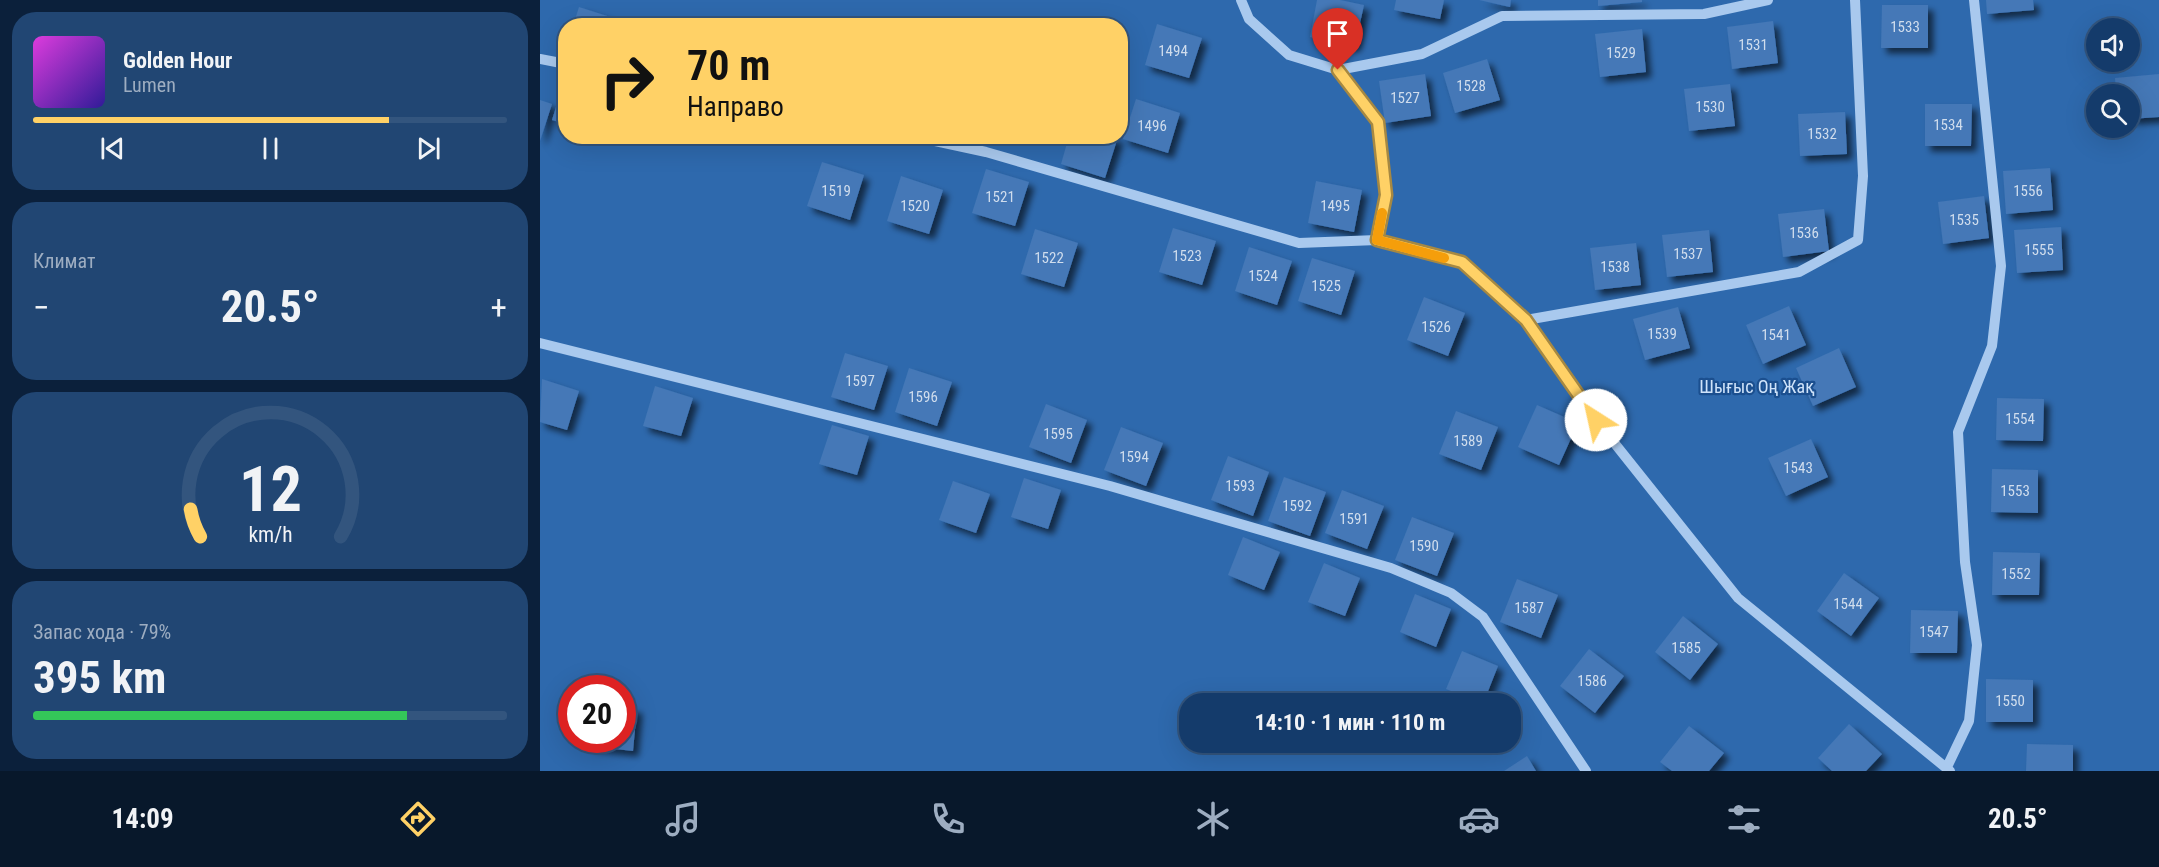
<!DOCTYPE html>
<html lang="ru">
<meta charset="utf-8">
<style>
body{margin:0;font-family:"Roboto Condensed",sans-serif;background:#214673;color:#f1f3f6;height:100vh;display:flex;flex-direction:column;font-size:22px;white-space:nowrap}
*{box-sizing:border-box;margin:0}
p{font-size:20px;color:#9dadc1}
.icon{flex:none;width:33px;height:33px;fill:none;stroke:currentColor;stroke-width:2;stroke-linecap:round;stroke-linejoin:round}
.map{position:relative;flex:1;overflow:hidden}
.sheet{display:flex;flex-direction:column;gap:12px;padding:12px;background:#0b203b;width:540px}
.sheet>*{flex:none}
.hud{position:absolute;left:18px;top:18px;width:570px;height:126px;border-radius:24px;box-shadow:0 6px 24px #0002,0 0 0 2px #33557e;background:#ffd166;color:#111;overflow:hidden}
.controls{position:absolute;left:1546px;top:18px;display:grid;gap:12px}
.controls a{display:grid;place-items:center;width:54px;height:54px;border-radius:50%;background:#143b6b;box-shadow:0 6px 24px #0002,0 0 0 2px #33557e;font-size:30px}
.speed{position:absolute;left:18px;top:675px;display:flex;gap:12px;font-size:30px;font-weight:700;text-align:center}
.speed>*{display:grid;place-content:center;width:78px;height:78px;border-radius:50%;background:#143b6b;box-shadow:0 6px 24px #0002,0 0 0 2px #33557e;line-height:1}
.speed .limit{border:9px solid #d22;background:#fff;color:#111}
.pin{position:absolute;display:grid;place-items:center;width:51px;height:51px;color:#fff;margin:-62px -26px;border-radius:50% 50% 50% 0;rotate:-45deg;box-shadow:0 0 6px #0007}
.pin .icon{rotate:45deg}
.me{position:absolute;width:66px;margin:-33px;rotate:325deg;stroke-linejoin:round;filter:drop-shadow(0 0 4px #0008)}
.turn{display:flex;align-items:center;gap:21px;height:126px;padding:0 30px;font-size:27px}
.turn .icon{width:78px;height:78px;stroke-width:2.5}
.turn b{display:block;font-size:42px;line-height:51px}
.big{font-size:45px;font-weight:700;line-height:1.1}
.sheet .widget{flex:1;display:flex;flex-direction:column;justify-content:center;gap:9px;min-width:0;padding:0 21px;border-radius:24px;background:#214673}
.sheet .dial{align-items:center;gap:0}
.dial svg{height:156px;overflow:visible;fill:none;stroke:#33557e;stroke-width:7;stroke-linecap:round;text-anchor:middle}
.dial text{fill:#f1f3f6;stroke:none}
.song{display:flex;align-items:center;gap:18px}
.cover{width:72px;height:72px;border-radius:9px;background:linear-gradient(135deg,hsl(300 70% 55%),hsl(250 70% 35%))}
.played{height:6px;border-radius:3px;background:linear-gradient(90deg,#ffd166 75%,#33557e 75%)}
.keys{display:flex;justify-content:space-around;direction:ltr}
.heat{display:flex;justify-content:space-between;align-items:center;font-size:33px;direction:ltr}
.charge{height:9px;border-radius:4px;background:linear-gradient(90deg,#34c759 79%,#33557e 0)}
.trip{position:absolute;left:639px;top:693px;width:342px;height:60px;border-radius:24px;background:#143b6b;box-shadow:0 6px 24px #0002,0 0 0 2px #33557e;font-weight:700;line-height:60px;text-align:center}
.dock{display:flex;height:96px;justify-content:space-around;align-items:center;background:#08182b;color:#9dadc1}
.dock .icon{width:42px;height:42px}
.dock .selected{color:#ffd166}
.dock b{font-size:27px;color:#f1f3f6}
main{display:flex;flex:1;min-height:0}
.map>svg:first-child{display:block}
.green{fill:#2e69ad;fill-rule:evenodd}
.building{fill:#4478b7;filter:url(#shadow)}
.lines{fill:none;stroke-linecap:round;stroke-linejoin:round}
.minor{stroke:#a9c9ee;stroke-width:10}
.route-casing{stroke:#a68842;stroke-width:15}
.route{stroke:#ffd166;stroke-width:10}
.slow{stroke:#f59e0b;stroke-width:10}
.labels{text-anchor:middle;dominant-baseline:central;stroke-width:4.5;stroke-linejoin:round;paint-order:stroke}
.number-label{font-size:15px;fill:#d0dded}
.park-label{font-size:18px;fill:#cfe3fa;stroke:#1b4f8f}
</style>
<main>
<section class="sheet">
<div class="widget">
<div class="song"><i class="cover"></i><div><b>Golden Hour</b><p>Lumen</p></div></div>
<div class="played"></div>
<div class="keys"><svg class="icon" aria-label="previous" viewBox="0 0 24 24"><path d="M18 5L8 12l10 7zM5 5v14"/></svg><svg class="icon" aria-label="pause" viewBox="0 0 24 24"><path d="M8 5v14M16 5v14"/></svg><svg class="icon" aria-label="next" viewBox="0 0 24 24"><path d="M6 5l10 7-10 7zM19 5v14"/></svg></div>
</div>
<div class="widget"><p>Климат</p>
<div class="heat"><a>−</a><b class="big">20.5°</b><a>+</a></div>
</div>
<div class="widget dial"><svg viewBox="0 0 100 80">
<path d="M14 69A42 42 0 1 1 86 69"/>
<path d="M14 69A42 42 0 0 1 9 55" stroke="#ffd166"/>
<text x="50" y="56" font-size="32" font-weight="700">12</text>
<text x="50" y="72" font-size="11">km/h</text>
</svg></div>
<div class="widget"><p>Запас хода · 79%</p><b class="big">395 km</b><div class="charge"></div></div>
</section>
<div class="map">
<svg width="1619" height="771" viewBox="0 0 1619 771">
<defs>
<filter id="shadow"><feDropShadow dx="5.5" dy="5.5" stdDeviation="3" flood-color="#0009"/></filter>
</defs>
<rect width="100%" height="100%" fill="#1b4f8f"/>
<!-- green -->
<path class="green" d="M0 0H1619V771H0ZM26 26H580V136H26ZM1557 28H1590V62H1557ZM1557 94H1590V128H1557ZM32 688H82V740H32ZM650 704H970V742H650Z"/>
<!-- building -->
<path class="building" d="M777 0H800L824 5 815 46 770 37Z
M856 0H904L900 19 854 10Z
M939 0H971L970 7Z
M1058 0H1102V2L1058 6Z
M1446 0H1493L1494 10 1447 14Z
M1342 5H1388V48H1341Z
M39 7 83 21 82 26H33Z
M515 16 543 25V26H512Z
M1233 21 1238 63 1192 69 1187 27Z
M617 24 662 38 649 78 605 65Z
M1102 29 1106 72 1060 77 1055 34Z
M947 59 960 100 915 113 903 73Z
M885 74 891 116 845 123 839 81Z
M1619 74V117L1590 119V94H1576L1575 78Z
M25 79H26V124L12 120Z
M1190 84 1195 126 1149 131 1144 89Z
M596 99 640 113 628 153 583 139Z
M0 100 12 104 0 141Z
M1385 104H1432L1431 146H1385Z
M1305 112 1307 154 1260 156 1258 114Z
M529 136 578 137 565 178 521 164Z
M282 162 324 175 310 220 267 206Z
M1510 168 1513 210 1466 214 1463 171Z
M446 169 489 182 475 226 432 213Z
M361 176 403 190 389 234 347 221Z
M776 181 822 190 814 232 768 223Z
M1444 196 1449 238 1403 244 1398 202Z
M1284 209 1289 251 1243 257 1238 214Z
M1521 227 1523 270 1477 273 1474 230Z
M633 228 676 241 662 285 619 272Z
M495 229 538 243 524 287 481 274Z
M1169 230 1173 272 1127 277 1122 235Z
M1096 243 1101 285 1055 290 1050 248Z
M709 247 752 261 737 305 695 291Z
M772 258 815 271 801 315 758 301Z
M884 297 925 313 908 356 867 340Z
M1249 306 1266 345 1223 364 1206 325Z
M1138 307 1150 348 1105 360 1093 319Z
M1299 348 1316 387 1273 406 1256 368Z
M305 353 348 366 334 410 291 397Z
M369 368 412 382 397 426 355 412Z
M2 379 39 391 27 430 0 422Z
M115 386 153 398 141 436 103 426Z
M1457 398 1504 399 1503 441 1456 440Z
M506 404 547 420 531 463 489 447Z
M997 405 1038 423 1019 465 978 447Z
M916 411 958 427 941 470 899 454Z
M292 425 329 436 317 475 279 464Z
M581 427 623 443 606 486 564 470Z
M1271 439 1288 477 1246 496 1228 458Z
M688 456 729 472 713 516 671 500Z
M1452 469 1498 470V513L1451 512Z
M744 477 786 492 770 536 728 521Z
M484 478 521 490 508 529 471 517Z
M413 481 450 494 436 533 399 520Z
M802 490 844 506 827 549 785 533Z
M872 517 914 533 897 576 855 560Z
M703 537 740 552 724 590 688 575Z
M1453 552 1500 553 1499 595H1452Z
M784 563 820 578 805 616 768 602Z
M1304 573 1339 598 1311 636 1277 611Z
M977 579 1018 595 1001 638 960 622Z
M875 594 911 609 896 647 860 632Z
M1371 610 1418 611 1417 653H1370Z
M1143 616 1178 644 1150 680 1115 652Z
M1049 649 1084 676 1055 713 1020 686Z
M922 651 958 666 943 704 906 689Z
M1446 679 1493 680V722H1446Z
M82 707 97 708 93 751 49 746 50 740H82Z
M1309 724 1342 754 1326 771H1292L1278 758Z
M1149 726 1184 753 1169 771H1132L1120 762Z
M1487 744 1533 745V771H1486Z
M987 756 996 771H964Z"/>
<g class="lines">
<!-- minor -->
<path class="minor" d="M701 0 709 19 749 55 798 70
M0 59 26 64
M372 136 446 152 759 243 837 240 922 262 986 320 1056 420 1198 598 1410 771
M837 240 846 195 838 122 798 70 882 54 962 16 1164 14 1228 0
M986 320 1259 272 1318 240 1323 176 1315 0
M0 343 570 486 851 568 911 593 943 617 1046 771
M1407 767 1429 721 1437 645 1425 562 1418 432 1452 346 1461 266 1434 0"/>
</g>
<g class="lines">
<!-- route casing -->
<g class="route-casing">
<path id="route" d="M798 70 838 122 846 195 837 240 922 262 986 320 1056 420"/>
</g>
<!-- route -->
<use href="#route" class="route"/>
<!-- slow -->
<path class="slow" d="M842 213 837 240 904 258"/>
</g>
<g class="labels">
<!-- number labels -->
<g class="number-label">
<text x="1365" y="27">1533</text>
<text x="1213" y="45">1531</text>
<text x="633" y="51">1494</text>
<text x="1081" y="53">1529</text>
<text x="931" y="86">1528</text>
<text x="865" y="98">1527</text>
<text x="1170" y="107">1530</text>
<text x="1408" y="125">1534</text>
<text x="612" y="126">1496</text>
<text x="1282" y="134">1532</text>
<text x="296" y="191">1519</text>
<text x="1488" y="191">1556</text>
<text x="460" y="197">1521</text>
<text x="375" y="206">1520</text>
<text x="795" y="206">1495</text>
<text x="1424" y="220">1535</text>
<text x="1264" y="233">1536</text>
<text x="1499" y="250">1555</text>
<text x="1148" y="254">1537</text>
<text x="647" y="256">1523</text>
<text x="509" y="258">1522</text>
<text x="1075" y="267">1538</text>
<text x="723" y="276">1524</text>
<text x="786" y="286">1525</text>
<text x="896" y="327">1526</text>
<text x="1122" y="334">1539</text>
<text x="1236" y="335">1541</text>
<text x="320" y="381">1597</text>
<text x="383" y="397">1596</text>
<text x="1480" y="419">1554</text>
<text x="518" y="434">1595</text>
<text x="928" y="441">1589</text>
<text x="594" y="457">1594</text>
<text x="1258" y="468">1543</text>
<text x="700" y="486">1593</text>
<text x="1475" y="491">1553</text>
<text x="757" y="506">1592</text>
<text x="814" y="519">1591</text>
<text x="884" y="546">1590</text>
<text x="1476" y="574">1552</text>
<text x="1308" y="604">1544</text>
<text x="989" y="608">1587</text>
<text x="1394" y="632">1547</text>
<text x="1146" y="648">1585</text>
<text x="1052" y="681">1586</text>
<text x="1470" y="701">1550</text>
</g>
<!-- park labels -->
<g class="park-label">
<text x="1217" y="386">Шығыс Оң Жақ</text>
</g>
</g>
</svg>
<div class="controls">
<a><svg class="icon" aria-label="sound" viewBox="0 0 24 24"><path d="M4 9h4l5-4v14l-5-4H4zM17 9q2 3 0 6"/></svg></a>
<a><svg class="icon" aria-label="search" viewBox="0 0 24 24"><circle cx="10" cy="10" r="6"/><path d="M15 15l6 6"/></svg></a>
</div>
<div class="speed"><div class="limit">20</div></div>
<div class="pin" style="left:798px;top:70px;background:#d93025"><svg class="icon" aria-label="arrive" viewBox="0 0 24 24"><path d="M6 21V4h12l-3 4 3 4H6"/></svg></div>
<svg class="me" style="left:1056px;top:420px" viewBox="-20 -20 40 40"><circle r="19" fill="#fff"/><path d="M0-13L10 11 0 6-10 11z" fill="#ffd166"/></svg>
<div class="trip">14:10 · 1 мин · 110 m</div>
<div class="hud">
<div class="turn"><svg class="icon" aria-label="right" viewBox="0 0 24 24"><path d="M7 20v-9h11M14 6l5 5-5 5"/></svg><div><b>70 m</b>Направо</div></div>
</div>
</div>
</main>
<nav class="dock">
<b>14:09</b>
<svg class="icon selected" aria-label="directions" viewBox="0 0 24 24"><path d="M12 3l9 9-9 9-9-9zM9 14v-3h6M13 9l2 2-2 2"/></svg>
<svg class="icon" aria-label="music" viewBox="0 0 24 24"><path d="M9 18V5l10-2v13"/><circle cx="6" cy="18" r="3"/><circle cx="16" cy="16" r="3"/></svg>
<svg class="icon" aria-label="phone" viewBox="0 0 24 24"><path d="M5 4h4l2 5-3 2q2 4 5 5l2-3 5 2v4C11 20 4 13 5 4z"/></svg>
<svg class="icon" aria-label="climate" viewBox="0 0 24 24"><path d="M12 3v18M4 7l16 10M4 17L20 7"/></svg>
<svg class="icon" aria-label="car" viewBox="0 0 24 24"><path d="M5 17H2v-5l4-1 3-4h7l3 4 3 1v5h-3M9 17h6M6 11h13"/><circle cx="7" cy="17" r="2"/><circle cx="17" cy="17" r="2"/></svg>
<svg class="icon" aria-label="filters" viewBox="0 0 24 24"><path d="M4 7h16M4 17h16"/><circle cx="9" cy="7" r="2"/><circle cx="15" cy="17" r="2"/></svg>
<b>20.5°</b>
</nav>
